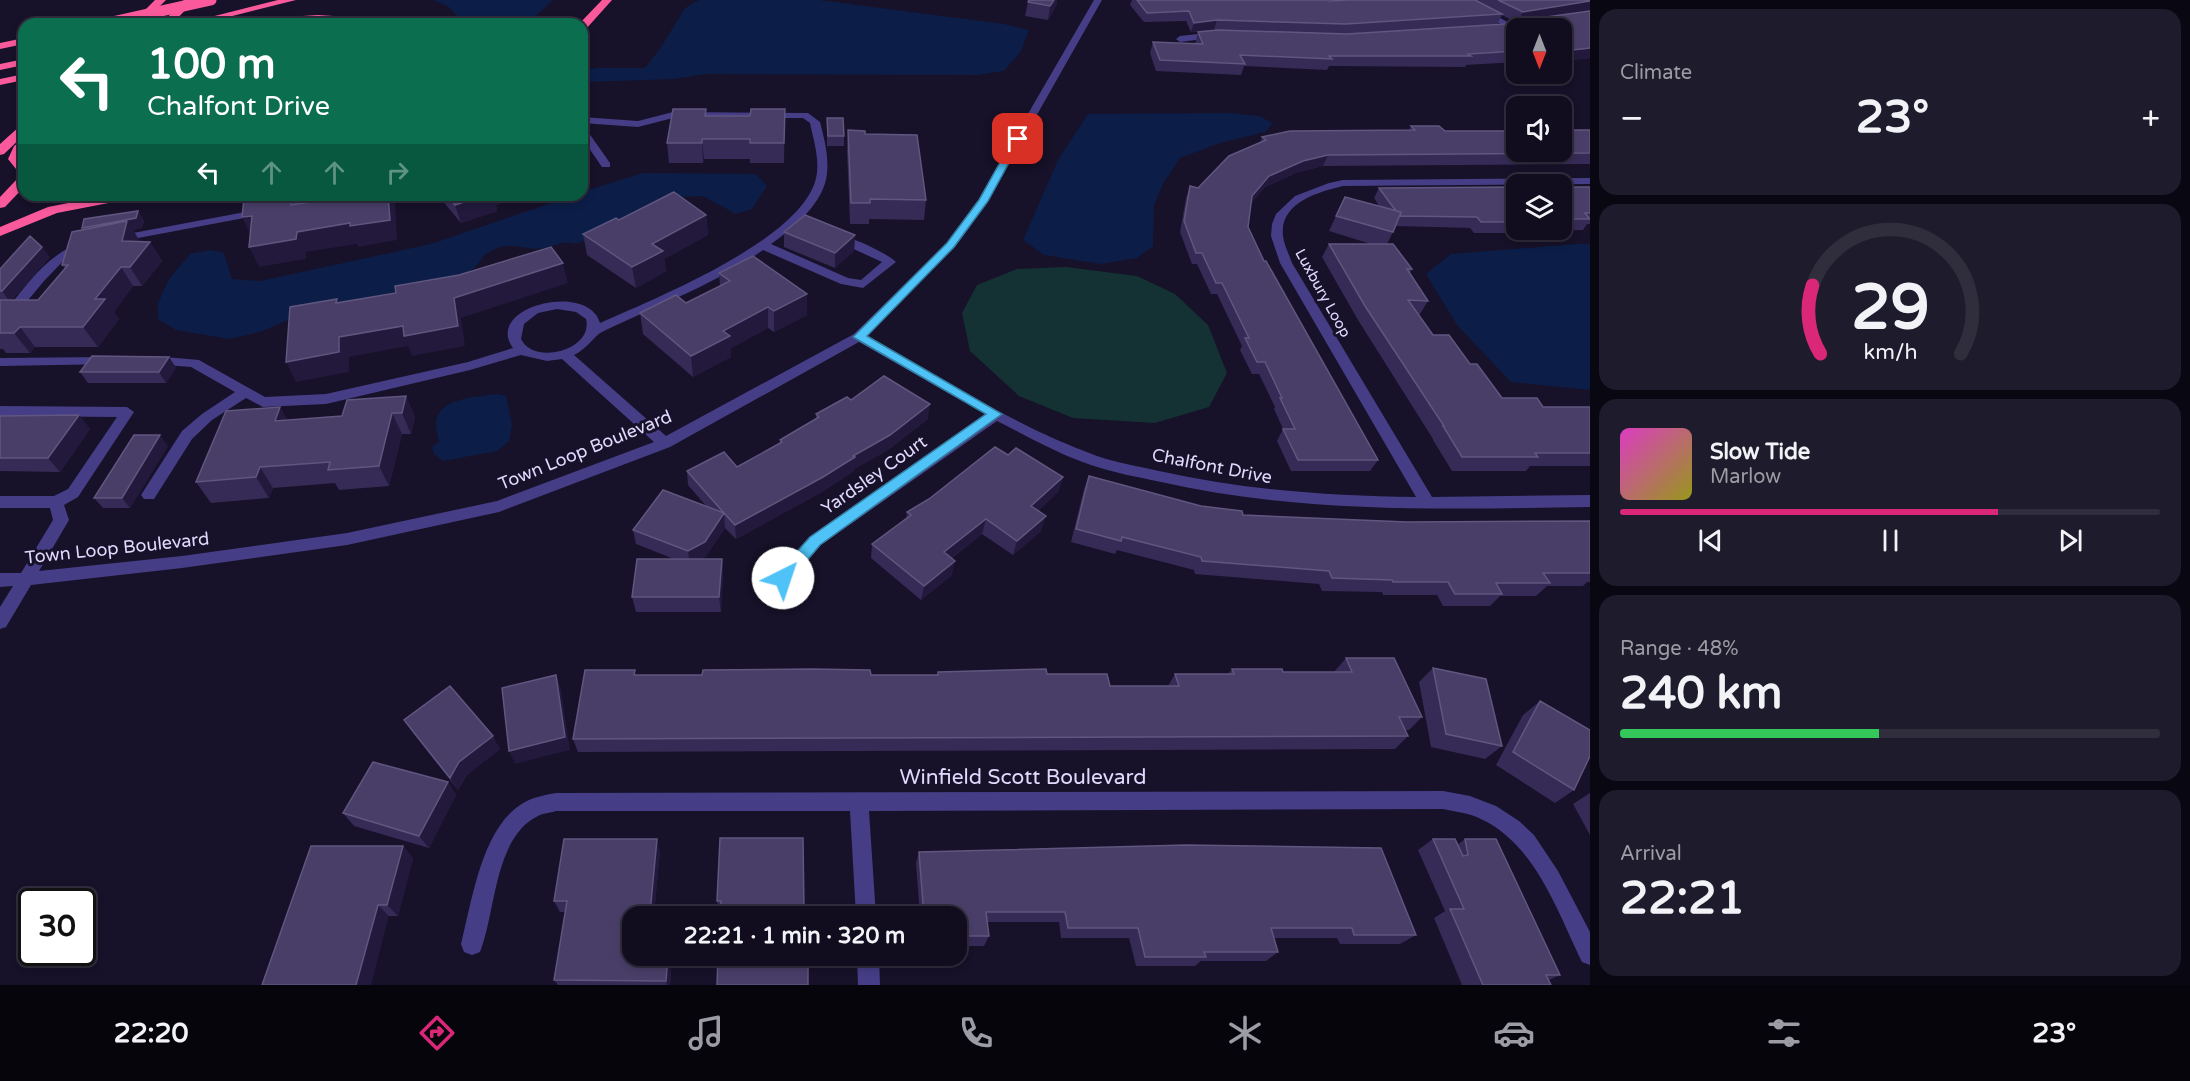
<!DOCTYPE html>
<meta charset="utf-8">
<style>
body{margin:0;font-family:"Varela Round",sans-serif;background:#1e1b2c;color:#f1f3f6;height:100vh;display:flex;flex-direction:column;font-size:22px;white-space:nowrap}
*{box-sizing:border-box;margin:0}
p{font-size:20px;color:#9c9ca4}
.icon{flex:none;width:33px;height:33px;fill:none;stroke:currentColor;stroke-width:2;stroke-linecap:round;stroke-linejoin:round}
.map{position:relative;flex:1;overflow:hidden}
.panel{display:flex;flex-direction:column;gap:9px;padding:9px;background:#090711;width:600px}
.panel>*{flex:none}
.banner{position:absolute;left:18px;top:18px;width:570px;height:183px;border-radius:18px;box-shadow:0 3px 9px #0003,0 0 0 2px #302d3d;background:#0b6e4f;color:#fff;overflow:hidden}
.needle{width:39px;rotate:180deg}
.tools{position:absolute;left:1506px;top:18px;display:grid;gap:12px}
.tools a{display:grid;place-items:center;width:66px;height:66px;border-radius:12px;background:#110d1f;box-shadow:0 3px 9px #0003,0 0 0 2px #302d3d;font-size:30px}
.speed{position:absolute;left:18px;top:888px;display:flex;gap:12px;font-size:30px;font-weight:700;text-align:center}
.speed>*{display:grid;place-content:center;width:78px;height:78px;border-radius:50%;background:#110d1f;box-shadow:0 3px 9px #0003,0 0 0 2px #302d3d;line-height:1}
.speed .limit{border:3px solid #111;border-radius:9px;background:#fff;color:#111}
.pin{position:absolute;display:grid;place-items:center;width:51px;height:51px;color:#fff;margin:-26px;border-radius:12px;box-shadow:0 3px 9px #0006}
.me{position:absolute;width:66px;margin:-33px;rotate:41deg;stroke-linejoin:round;filter:drop-shadow(0 0 4px #0008)}
.turn{display:flex;align-items:center;gap:21px;height:126px;padding:0 30px;font-size:27px}
.turn .icon{width:78px;height:78px;stroke-width:2.5}
.turn b{display:block;font-size:42px;line-height:51px}
.lanes{display:flex;align-items:center;height:57px;padding:0 30px;background:#0003;justify-content:center;gap:30px;direction:ltr}
.lanes .off{opacity:.35}
.big{font-size:45px;font-weight:700;line-height:1.1}
.panel .card{flex:1;display:flex;flex-direction:column;justify-content:center;gap:9px;min-width:0;padding:0 21px;border-radius:18px;background:#1e1b2c}
.panel .dial{align-items:center;gap:0}
.dial svg{height:156px;overflow:visible;fill:none;stroke:#302d3d;stroke-width:7;stroke-linecap:round;text-anchor:middle}
.dial text{fill:#f1f3f6;stroke:none}
.song{display:flex;align-items:center;gap:18px}
.cover{width:72px;height:72px;border-radius:9px;background:linear-gradient(135deg,hsl(310 70% 55%),hsl(60 70% 35%))}
.played{height:6px;border-radius:3px;background:linear-gradient(90deg,#db2777 70%,#302d3d 70%)}
.keys{display:flex;justify-content:space-around;direction:ltr}
.heat{display:flex;justify-content:space-between;align-items:center;font-size:33px;direction:ltr}
.charge{height:9px;border-radius:4px;background:linear-gradient(90deg,#34c759 48%,#302d3d 0)}
.trip{position:absolute;left:622px;top:906px;width:345px;height:60px;border-radius:18px;background:#110d1f;box-shadow:0 3px 9px #0003,0 0 0 2px #302d3d;font-weight:700;line-height:60px;text-align:center}
.dock{display:flex;height:96px;justify-content:space-around;align-items:center;background:#07050c;color:#9c9ca4}
.dock .icon{width:42px;height:42px}
.dock .selected{color:#db2777}
.dock b{font-size:27px;color:#f1f3f6}
main{display:flex;flex:1;min-height:0}
.map>svg:first-child{display:block}
.green{fill:#143233}
.water{fill:#0c1e47}
.lines{fill:none;stroke-linecap:round;stroke-linejoin:round}
.minor{fill:#453e86;fill-rule:evenodd}
.highway{fill:#fa599c;fill-rule:evenodd}
.highway-bridge{stroke:#fa599c;stroke-width:11}
.wall{fill:#362b56;fill-rule:evenodd}
.shaded-wall{fill:#22193c}
.building{fill:#483e68;stroke:#60567f;stroke-width:1.5}
.route{fill:#4fc3f7;stroke:#337fa1;stroke-width:1.5}
.labels{text-anchor:middle;dominant-baseline:central;stroke-width:6;stroke-linejoin:round;paint-order:stroke}
.far-street-label{font-size:15px;fill:#e0dafe;stroke:#171129}
.street-label{font-size:18px;fill:#e0dafe;stroke:#171129}
.near-street-label{font-size:21px;fill:#e0dafe;stroke:#171129}
</style>
<main>
<div class="map">
<svg width="1590" height="985" viewBox="0 0 1590 985">
<rect width="100%" height="100%" fill="#171129"/>
<!-- green -->
<path class="green" d="M1066 267 1137 276 1175 294 1208 325 1227 373 1209 407 1155 423 1073 418 1019 396 970 351 962 313 977 285 1017 269Z"/>
<!-- water -->
<path class="water" d="M434 0H553L527 24H464L449 7Z
M699 0H819L1004 24 1029 30 1021 51 1004 71 977 75 706 74 674 79 582 82V71L597 68H645L661 47 685 8Z
M1228 113 1259 116 1273 123 1265 132 1220 143 1180 158 1163 184 1154 205 1153 246 1137 258 1101 264 1044 255 1023 240 1058 160 1088 114Z
M643 173 756 174 767 186 752 209 736 214 703 196 681 197 576 244C563 240 558 245 545 248 522 252 512 237 486 254 481 257 481 261 477 265 471 273 461 274 452 276L444 286 293 318 260 332 229 339 176 330 158 319V303L169 279 190 254 210 250 224 253 232 279 260 281 431 244 575 195H582V192Z
M1578 244H1590V390L1511 382 1457 325 1426 274 1451 254Z
M496 394 506 396 512 425 509 441 497 451 443 461 434 454 432 447 439 442C438 436 436 429 436 423 437 398 477 397 496 394Z"/>
<g class="lines">
<!-- minor -->
<path class="minor" d="M1094 0H1102L987 203 955 247 867 336C942 378 1016 427 1097 456 1117 463 1138 466 1159 471 1244 490 1329 496 1416 497L1280 263 1271 236 1272 224 1276 214 1295 196 1329 183 1343 180 1590 178V184L1343 186C1318 192 1279 203 1283 236 1284 245 1289 254 1292 263L1432 497 1590 495V507C1446 509 1302 514 1161 482 1138 477 1114 473 1091 465 1058 454 1027 436 997 421L821 545 789 583 783 585 777 583 775 578 777 573 809 537 985 414 859 342 670 447 499 512 347 545 182 568 31 585 6 627 0 629V607L13 586 0 587V573H21L53 520 50 508H0V496H54L68 489 117 417 0 416V406L127 407 134 412 78 497 64 505 69 520 39 571 182 556 347 533 497 501 654 442 562 359 547 361 521 355 470 370 326 404 263 407 246 398 212 420 192 439 154 499H144L141 495 182 431 202 414 235 392 191 367 153 364 146 360 153 356 199 360 265 397 326 394 468 362 513 348C483 307 588 281 600 323 654 299 796 242 815 182 821 163 814 142 810 123L803 118H673L638 127 582 123V117L638 121 673 112 808 113 820 122C824 138 829 156 827 173 825 202 793 229 771 244L848 278 861 280 882 262 834 240V236C846 233 887 253 896 262L863 288 841 284 763 250C714 285 656 306 602 332 594 336 588 348 574 355L666 436 854 334 947 243 978 200ZM557 309 576 312 586 319C594 350 534 366 521 339L524 324 538 313Z
M1456 0H1466L1519 28 1512 30Z
M1216 32 1220 35 1219 37 1180 42 1176 39 1180 36Z
M582 128 586 129 610 163V167H602L582 138Z
M326 195H345L344 197 285 211 279 208 281 206Z
M261 209 265 210V214L117 242 111 239 117 236Z
M84 242 90 245 88 247 67 257 44 281 4 329 0 330V318C23 290 47 252 84 242Z
M108 357 113 358 115 361 113 364 0 366V358Z
M1443 791 1470 796 1496 806 1519 821 1534 835 1558 871 1590 932V965L1582 962C1558 913 1536 846 1483 820 1471 813 1456 812 1443 809L869 811 876 916H856L850 811H556C550 813 543 813 538 816 494 837 496 912 480 952L472 955 464 952 461 944C472 901 482 825 525 802 534 797 545 795 556 793Z
M857 956H879L880 985H858Z"/>
<!-- highway -->
<path class="highway" d="M155 0H166L142 24H131Z
M184 0H195L172 24H161Z
M278 0H296L201 24H183Z
M602 0H612L586 29 582 30V24H579Z
M318 15 364 18 384 24 318 21 251 24 271 18Z
M24 38V44L0 49V43Z
M24 59V65L0 70V64Z
M24 74V80L0 85V79Z
M24 125V135L4 154 0 155V144L20 126Z
M24 139V150L20 159 24 163V175L20 174 8 159 14 146Z
M24 176V187L5 207 0 208V197L19 177Z
M109 195H136L129 199 57 213 0 236V227L48 207Z"/>
<!-- highway-bridge -->
<path class="highway-bridge" d="M112 22 211 0"/>
</g>
<!-- wall -->
<path class="wall" d="M1132 0 1329 1 1349 0H1590V58L1562 61V28H1516V62L1466 65 1465 67 1329 66 1327 70 1244 66 1241 75 1156 71 1150 53 1153 42 1195 44 1198 32 1216 30 1191 32 1186 21 1144 22 1130 5ZM1502 15 1517 23 1522 22 1521 23 1497 24Z
M1028 2 1057 4 1048 20 1025 16Z
M706 109V116H750L785 109 784 163H750V159H704L703 163H669L667 143Z
M827 118 844 136V146H827Z
M1411 126 1445 131 1590 130V164L1323 166 1298 172 1265 187 1251 203 1248 227 1264 261 1378 460 1370 471H1291L1277 441 1283 429 1274 409 1275 407 1259 374H1252L1240 350 1242 346 1217 294H1211L1197 264H1192L1180 232 1186 198 1190 186 1198 188 1260 143 1262 137 1409 130Z
M848 130 865 134 926 200 924 220 869 219V224H850L847 150Z
M1516 187V225H1513L1508 233H1474L1470 228 1396 226 1387 244 1412 269 1410 273 1428 301 1420 314H1418L1433 335 1470 364 1502 398 1543 407H1590V466H1530L1526 471H1452L1433 440V439L1358 320 1322 257 1329 244H1371L1329 231 1345 197 1379 206 1374 198 1379 188Z
M1562 187H1590V224H1587L1583 230H1550H1562Z
M425 195H527L496 205 497 211 461 223 441 199 431 202Z
M138 211 144 221 142 228 133 230 139 240V241L150 242 162 261 142 286H133L114 312 119 319 98 347H35L30 353H6L3 349H0V269L50 257 12 300H38L65 269 62 265 83 230 82 228Z
M706 215 708 235 664 259 666 271 636 288 587 255 583 234 619 220Z
M784 232 855 235 854 251 835 268 784 247Z
M719 273 807 294V315L774 332 768 328 731 348V357L693 377 643 334 640 313 686 303 720 287Z
M169 357 176 368 166 383H88L80 372Z
M406 396 415 417 411 434H402L389 486 339 490 335 483 273 488 269 498 211 503 196 482 280 407 287 420 342 416Z
M851 400 928 419 888 450 854 469V471L822 492 736 539 725 528 706 556 701 559H722L723 574 721 612H636L632 597 674 559 636 544 633 530 707 507 688 485 687 471 737 467 780 443V440L816 419V414Z
M79 415 90 429 60 472 0 471V416Z
M168 446 130 508H103L94 498Z
M1008 455 1063 477 1058 492 1038 511 1041 531 1013 555 982 534 952 558V575L921 600 871 558 872 544 906 519 907 512Z
M1089 476 1201 506 1243 515 1407 522 1590 521V582H1587L1583 586H1547L1536 596H1500L1490 606H1443L1437 595H1383L1382 592 1322 591 1319 584 1195 574 1194 570 1117 550 1115 554 1071 542 1084 489Z
M1346 658 1422 717 1409 730H1405L1408 736 1395 749 578 752 573 739 636 675H937L938 672 1047 674 1110 686H1168L1175 674H1228L1232 669 1283 672H1334Z
M1433 668 1502 746 1485 759 1431 747 1419 682Z
M1540 701 1574 790 1555 803 1496 765 1523 715Z
M404 720 500 749 467 775 458 790 413 733Z
M448 782 456 795 429 848 354 826 343 813Z
M1590 793V835L1573 804Z
M1433 839 1457 845 1465 839 1560 975 1549 980 1551 985H1462L1434 918 1445 911 1418 850Z
M403 846 413 858 398 916H389L262 985Z
M660 851 654 913 672 914 673 916H633V956H672L670 985H558L554 980 565 912H560L554 901Z
M919 852 1416 935 1400 944H1340L1337 938H1274L1278 952 1266 961H1201L1195 966H1136L1129 938H1061L1059 922H987L989 936 984 946H957V916H920L916 863Z
M717 901 804 909 719 912Z"/>
<!-- shaded-wall -->
<path class="shaded-wall" d="M1054 0H1057V4L1048 20 1050 6Z
M1590 1V11L1517 23 1523 12Z
M1217 20 1214 30 1191 32 1194 23Z
M1590 48V58L1562 61V55L1564 51Z
M702 139 704 159 703 163 702 143Z
M1328 155 1323 166 1298 172 1265 187 1247 207 1252 196 1269 176 1303 161Z
M254 195H289L290 200 255 206 250 196Z
M388 195H393L395 200 397 240 358 247 357 244 306 252V259L259 267 249 247 297 232Z
M429 195H440L441 199 431 202Z
M485 195H527L496 205 497 211 461 223 455 205Z
M138 211 144 221 142 228 133 230 139 240 134 261 89 238 82 228Z
M706 215 708 235 664 259 666 271 636 288 632 267 652 244Z
M252 216V238L242 217Z
M855 235 854 251 835 268V253Z
M150 242 162 261 142 286 130 267Z
M42 247 50 257 10 302 2 291Z
M563 263 568 283 461 318 465 346 412 356 408 346 349 357V372L296 382 286 362 339 337 454 298Z
M121 267 133 286 114 312 119 319 98 347 83 327 95 299Z
M807 294V315L774 332V311Z
M768 307V328L731 348V357L693 377 691 356 723 331Z
M20 327 35 347 30 353 14 333Z
M169 357 176 368 166 383 159 372Z
M406 396 415 417 411 434 402 413Z
M930 404 928 419 888 450 854 469V471L822 492 736 539 735 525 853 456Z
M280 407 292 428 275 421Z
M392 413 402 434 389 486 379 466Z
M79 415 90 429 60 472 48 458Z
M160 435 168 446 130 508 122 498Z
M260 467 273 488 269 498 256 477Z
M1063 477 1058 492 1027 521 1031 506Z
M724 513 725 528 706 556 690 565 688 551Z
M1046 516 1041 531 1013 555 1017 541Z
M986 519 982 534 941 566 944 552Z
M722 559 723 574 721 612 719 597Z
M955 561 952 575 921 600 924 586Z
M556 675 561 689 570 750 515 764 509 751Z
M493 736 500 749 467 775 458 790 450 778 459 762Z
M448 782 456 795 429 848 419 836Z
M657 839 660 851 654 916 650 913Z
M403 846 413 858 398 916 387 905Z
M378 905 389 916 371 985H356Z
M668 956H672L670 985H667L666 981Z"/>
<!-- building -->
<path class="building" d="M1029 0H1054L1050 6 1028 2Z
M1137 0H1328L1329 1 1349 0H1475L1502 14 1346 24 1217 20 1194 23 1189 11 1147 13Z
M1498 0H1590V1L1523 12Z
M1590 11V48L1564 51 1562 50V28H1516V51L1468 54 1471 56H1329L1332 59 1240 55 1245 64 1160 60 1153 42 1203 44 1198 32 1218 30 1347 34 1521 23 1524 20Z
M673 109H706L705 116H750L751 109H785L784 143H750V139H702V143H667Z
M827 118H843L844 136H828Z
M1411 126H1439L1445 131H1516V152H1562V130H1590V153L1328 155 1303 161 1269 176 1252 196 1248 227 1264 261H1266L1378 460H1298L1283 429H1295L1280 398H1282L1265 362H1257L1245 338H1249L1222 283H1216L1202 253H1196L1184 221 1190 186 1198 188 1229 156 1266 140 1262 137 1290 131 1415 130Z
M848 130 865 131V134L917 135 926 200 870 199V203H851Z
M1516 187V214H1508L1515 222H1481L1477 217 1400 216 1401 212 1396 211 1379 188Z
M1562 187H1590V213H1585L1590 219H1562Z
M674 192 706 215 652 244 663 251 632 267 583 234 616 218 619 220Z
M261 195H283V200L291 199V205L344 197V195H388L390 220 350 226V223L297 232 296 239 249 247 252 216 242 217 244 198Z
M447 195H485L455 205Z
M1345 197 1401 212 1393 232 1336 216Z
M138 211 136 218 82 228 84 219Z
M805 215 855 235 835 253 784 232Z
M127 221 122 241 150 242 130 267H121L95 299H105L83 327H20L14 333H0V300H38L68 265H62L72 232Z
M30 236 42 247 2 291H0V269Z
M1329 244H1393L1412 269H1407L1428 301 1408 300 1433 335H1449L1470 364H1477L1502 398H1537L1543 407H1590V453H1535L1538 457H1462L1443 426H1444L1365 306Z
M551 247 563 263 454 298 458 326 404 336 403 326 339 337V352L286 362 290 307 337 299 336 303 396 293 395 286 459 275Z
M753 256 807 294 774 311 768 307 723 331 730 336 691 356 640 313 676 295 686 303 730 281 719 273Z
M92 356 169 357 159 372H80Z
M884 376 930 404 890 435 853 456 855 457 823 477 735 525 724 513 705 542 688 551 633 530 663 490 724 513 687 471 724 452 737 467 782 442 780 440 819 417 816 414 847 397 851 400Z
M406 396 402 413H392L379 466 328 470 330 462 260 467 256 477 196 482 226 411 280 407 275 421 342 416 347 400Z
M79 415 48 458H0V416Z
M134 435H160L122 498H94Z
M995 447 1008 455 1016 448 1063 477 1031 506 1046 516 1017 541 986 519 944 552 955 561 924 586 872 544 911 515 907 512 929 499Z
M1089 476 1201 506 1242 511 1243 515 1407 522 1590 521V573H1543L1550 583H1496L1502 594H1455L1448 582H1393L1392 580 1332 578 1329 571 1202 561 1201 557 1122 537 1121 541 1076 529Z
M637 559H722L719 597H632Z
M1346 658H1394L1422 717H1399L1408 736 573 739 585 670H635L634 675H702L703 670 812 669 870 670 871 675H938V672L1046 669 1047 674H1107L1110 686H1179L1175 674H1234L1232 669H1282L1283 672H1352Z
M1433 668 1486 679 1502 746 1446 734Z
M556 675 565 737 509 751 502 688Z
M450 686 493 736 459 762 450 778 404 720Z
M1540 701 1590 730V756L1574 790 1513 752Z
M373 762 448 782 419 836 343 813Z
M720 838H803L804 909H807L808 916H720L721 901H717Z
M564 839H657L650 913 672 914 671 916H633V956H668L666 981 554 980 567 901H554Z
M1433 839H1455L1463 856 1468 855 1465 839H1496L1560 975H1546L1551 985H1483L1450 909H1464Z
M1186 845 1381 848 1416 935H1354L1352 928H1271L1278 952H1204L1206 957H1145L1138 928H1068L1065 912H986L989 936H957V916H924L919 852Z
M311 846H403L387 905H378L356 985H262Z
M718 956H808V985H717Z"/>
<!-- route -->
<path class="route" d="M1018 136 1022 139 988 201 954 247 867 336 1002 414 820 545 789 582H778L776 578 778 573 810 537 986 414 853 337 947 243 979 200 1013 139Z"/>
<g class="labels">
<!-- far-street labels -->
<g class="far-street-label">
<text transform="translate(1323 293) rotate(61)">Luxbury Loop</text>
</g>
<!-- street labels -->
<g class="street-label">
<text transform="translate(585 450) rotate(-22)">Town Loop Boulevard</text>
<text transform="translate(1212 466) rotate(11)">Chalfont Drive</text>
<text transform="translate(874 475) rotate(-35)">Yardsley Court</text>
<text transform="translate(117 548) rotate(-6)">Town Loop Boulevard</text>
</g>
<!-- near-street labels -->
<g class="near-street-label">
<text x="1023" y="777">Winfield Scott Boulevard</text>
</g>
</g>
</svg>
<div class="tools">
<a><svg class="needle" viewBox="-14 -14 28 28"><path d="M0-13l5 13h-10z" fill="#e53935"/><path d="M0 13l5-13h-10z" fill="#9c9ca4"/></svg></a>
<a><svg class="icon" aria-label="sound" viewBox="0 0 24 24"><path d="M4 9h4l5-4v14l-5-4H4zM17 9q2 3 0 6"/></svg></a>
<a><svg class="icon" aria-label="layers" viewBox="0 0 24 24"><path d="M12 4l9 5-9 5-9-5zM3 14l9 5 9-5"/></svg></a>
</div>
<div class="speed"><div class="limit">30</div></div>
<div class="pin" style="left:1018px;top:139px;background:#d93025"><svg class="icon" aria-label="arrive" viewBox="0 0 24 24"><path d="M6 21V4h12l-3 4 3 4H6"/></svg></div>
<svg class="me" style="left:783px;top:578px" viewBox="-20 -20 40 40"><circle r="19" fill="#fff"/><path d="M0-13L10 11 0 6-10 11z" fill="#4fc3f7"/></svg>
<div class="trip">22:21 · 1 min · 320 m</div>
<div class="banner">
<div class="turn"><svg class="icon" aria-label="left" viewBox="0 0 24 24"><path d="M17 20v-9H6M10 6l-5 5 5 5"/></svg><div><b>100 m</b>Chalfont Drive</div></div>
<div class="lanes"><svg class="icon" aria-label="left" viewBox="0 0 24 24"><path d="M17 20v-9H6M10 6l-5 5 5 5"/></svg><svg class="icon off" aria-label="ahead" viewBox="0 0 24 24"><path d="M12 20V5M6 11l6-6 6 6"/></svg><svg class="icon off" aria-label="ahead" viewBox="0 0 24 24"><path d="M12 20V5M6 11l6-6 6 6"/></svg><svg class="icon off" aria-label="right" viewBox="0 0 24 24"><path d="M7 20v-9h11M14 6l5 5-5 5"/></svg></div>
</div>
</div>
<section class="panel">
<div class="card"><p>Climate</p>
<div class="heat"><a>−</a><b class="big">23°</b><a>+</a></div>
</div>
<div class="card dial"><svg viewBox="0 0 100 80">
<path d="M14 69A42 42 0 1 1 86 69"/>
<path d="M14 69A42 42 0 0 1 10 34" stroke="#db2777"/>
<text x="50" y="56" font-size="32" font-weight="700">29</text>
<text x="50" y="72" font-size="11">km/h</text>
</svg></div>
<div class="card">
<div class="song"><i class="cover"></i><div><b>Slow Tide</b><p>Marlow</p></div></div>
<div class="played"></div>
<div class="keys"><svg class="icon" aria-label="previous" viewBox="0 0 24 24"><path d="M18 5L8 12l10 7zM5 5v14"/></svg><svg class="icon" aria-label="pause" viewBox="0 0 24 24"><path d="M8 5v14M16 5v14"/></svg><svg class="icon" aria-label="next" viewBox="0 0 24 24"><path d="M6 5l10 7-10 7zM19 5v14"/></svg></div>
</div>
<div class="card"><p>Range · 48%</p><b class="big">240 km</b><div class="charge"></div></div>
<div class="card"><p>Arrival</p><b class="big">22:21</b></div>
</section>
</main>
<nav class="dock">
<b>22:20</b>
<svg class="icon selected" aria-label="directions" viewBox="0 0 24 24"><path d="M12 3l9 9-9 9-9-9zM9 14v-3h6M13 9l2 2-2 2"/></svg>
<svg class="icon" aria-label="music" viewBox="0 0 24 24"><path d="M9 18V5l10-2v13"/><circle cx="6" cy="18" r="3"/><circle cx="16" cy="16" r="3"/></svg>
<svg class="icon" aria-label="phone" viewBox="0 0 24 24"><path d="M5 4h4l2 5-3 2q2 4 5 5l2-3 5 2v4C11 20 4 13 5 4z"/></svg>
<svg class="icon" aria-label="climate" viewBox="0 0 24 24"><path d="M12 3v18M4 7l16 10M4 17L20 7"/></svg>
<svg class="icon" aria-label="car" viewBox="0 0 24 24"><path d="M5 17H2v-5l4-1 3-4h7l3 4 3 1v5h-3M9 17h6M6 11h13"/><circle cx="7" cy="17" r="2"/><circle cx="17" cy="17" r="2"/></svg>
<svg class="icon" aria-label="filters" viewBox="0 0 24 24"><path d="M4 7h16M4 17h16"/><circle cx="9" cy="7" r="2"/><circle cx="15" cy="17" r="2"/></svg>
<b>23°</b>
</nav>
